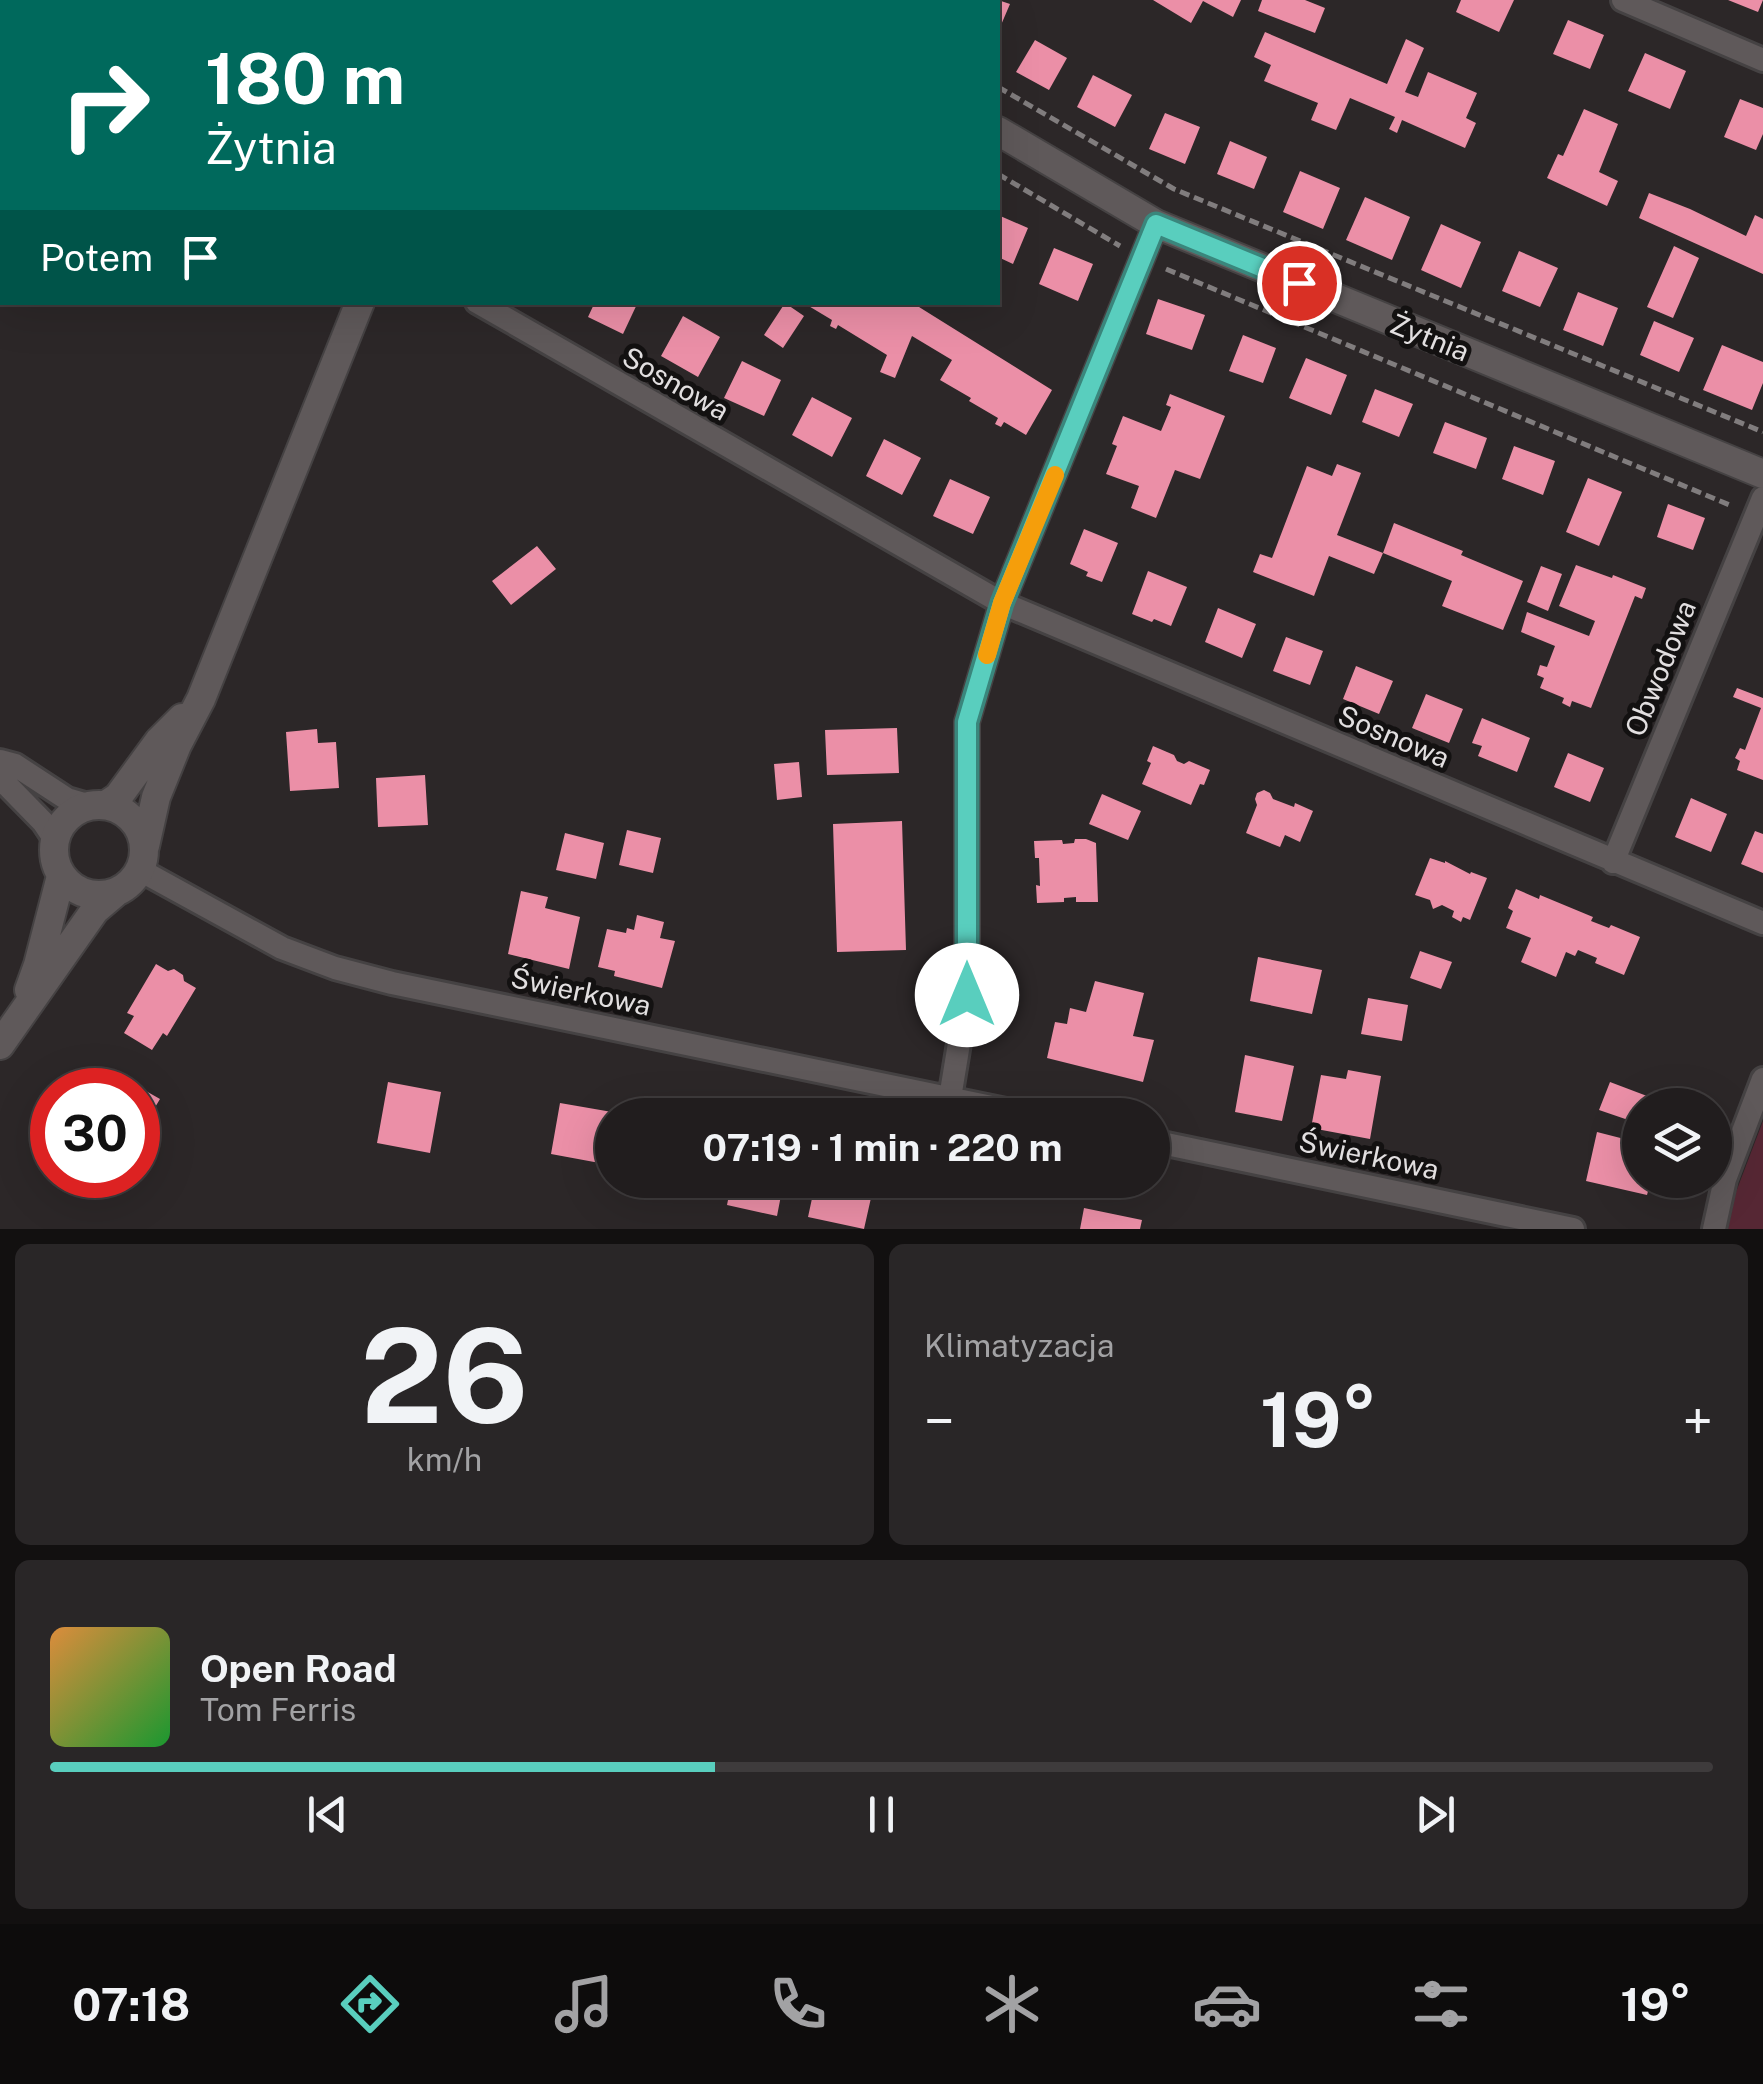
<!DOCTYPE html>
<html lang="pl">
<meta charset="utf-8">
<style>
body{margin:0;font-family:"Public Sans",sans-serif;background:#292627;color:#f1f3f6;height:100vh;display:flex;flex-direction:column;font-size:38px;white-space:nowrap}
*{box-sizing:border-box;margin:0}
p{font-size:32px;color:#a2a2a4}
.icon{flex:none;width:55px;height:55px;fill:none;stroke:currentColor;stroke-width:2;stroke-linecap:round;stroke-linejoin:round}
.map{position:relative;height:1229px;overflow:hidden}
.drawer{display:flex;flex-direction:column;gap:15px;padding:15px;background:#121010;flex:1}
.drawer>*{flex:none}
.hud{position:absolute;left:0px;top:0px;width:1000px;height:305px;box-shadow:0 10px 40px #0002,0 0 0 2px #3e3b3c;background:#00695c;color:#fff;overflow:hidden}
.controls{position:absolute;left:1622px;top:1088px;display:grid;gap:20px}
.controls a{display:grid;place-items:center;width:110px;height:110px;border-radius:50%;background:#211d1e;box-shadow:0 10px 40px #0002,0 0 0 2px #3e3b3c;font-size:50px}
.speed{position:absolute;left:30px;top:1068px;display:flex;gap:20px;font-size:50px;font-weight:700;text-align:center}
.speed>*{display:grid;place-content:center;width:130px;height:130px;border-radius:50%;background:#211d1e;box-shadow:0 10px 40px #0002,0 0 0 2px #3e3b3c;line-height:1}
.speed .limit{border:15px solid #d22;background:#fff;color:#111}
.pin{position:absolute;display:grid;place-items:center;width:85px;height:85px;color:#fff;margin:-42px;border:5px solid #fff;border-radius:50%;box-shadow:0 2px 10px #0007}
.me{position:absolute;width:110px;margin:-55px;rotate:0deg;stroke-linejoin:round;filter:drop-shadow(0 0 8px #0008)}
.turn{display:flex;align-items:center;gap:35px;height:210px;padding:0 40px;font-size:45px}
.turn .icon{width:130px;height:130px;stroke-width:2.5}
.turn b{display:block;font-size:70px;line-height:85px}
.then{display:flex;align-items:center;height:95px;padding:0 40px;background:#0003;gap:20px;font-size:38px}
.big{font-size:75px;font-weight:700;line-height:1.1}
.drawer .widget{flex:1;display:flex;flex-direction:column;justify-content:center;gap:15px;min-width:0;padding:0 35px;border-radius:15px;background:#292627}
.drawer .dial{align-items:center;gap:0}
.dial b{font-size:130px;line-height:1}
.song{display:flex;align-items:center;gap:30px}
.cover{width:120px;height:120px;border-radius:15px;background:linear-gradient(135deg,hsl(30 70% 55%),hsl(130 70% 35%))}
.played{height:10px;border-radius:5px;background:linear-gradient(90deg,#59cebe 40%,#3e3b3c 40%)}
.keys{display:flex;justify-content:space-around;direction:ltr}
.heat{display:flex;justify-content:space-between;align-items:center;font-size:55px;direction:ltr}
.drawer .tiles{flex:1;display:grid;gap:15px;grid-template-columns:1fr 1fr}
.widget:last-child{grid-column:span 2}
.trip{position:absolute;left:595px;top:1098px;width:575px;height:100px;border-radius:50px;background:#211d1e;box-shadow:0 10px 40px #0002,0 0 0 2px #3e3b3c;font-weight:700;line-height:100px;text-align:center}
.menu{display:flex;height:160px;justify-content:space-around;align-items:center;background:#0d0c0c;color:#a2a2a4}
.menu .icon{width:70px;height:70px}
.menu .on{color:#59cebe}
.menu b{font-size:45px;color:#f1f3f6}
.map>svg:first-child{display:block}
.green{fill:#562734}
.building{fill:#eb8fa7}
.lines{fill:none;stroke-linecap:round;stroke-linejoin:round}
.service-casing{stroke:#454243;stroke-width:16}
.minor-casing{stroke:#454243;stroke-width:28}
.tertiary-casing{stroke:#454243;stroke-width:32}
.path{stroke:#817d7e;stroke-width:5;stroke-dasharray:10 5;stroke-linecap:butt}
.service{stroke:#5f595a;stroke-width:11}
.minor{stroke:#5f595a;stroke-width:22}
.tertiary{stroke:#5f595a;stroke-width:28}
.route-casing{stroke:#3a867c;stroke-width:25}
.route{stroke:#59cebe;stroke-width:18}
.slow{stroke:#f59e0b;stroke-width:18}
.labels{text-anchor:middle;dominant-baseline:central;stroke-width:10;stroke-linejoin:round;paint-order:stroke}
.street-label{font-size:28px;fill:#e2dfe0;stroke:#131111}
</style>
<div class="map">
<svg width="1763" height="1229" viewBox="0 0 1763 1229">
<rect width="100%" height="100%" fill="#2c2728"/>
<!-- green -->
<path class="green" d="M1763 1121V1229H1728L1736 1192Z"/>
<!-- building -->
<path class="building" d="M998 0 1010 4 998 32Z
M1153 0H1241L1233 17 1203 1 1191 23Z
M1262 0H1305L1325 8 1315 33 1258 11Z
M1461 0H1514L1499 32 1456 12Z
M1728 0H1763L1758 12Z
M1568 20 1604 35 1590 69 1553 54Z
M1265 32 1387 84 1406 39 1424 48 1405 92 1418 97 1428 72 1477 93 1466 118 1476 123 1465 148 1402 120 1397 133 1389 129 1395 117 1350 98 1336 130 1311 120 1318 103 1264 81 1271 65 1254 57Z
M1035 40 1067 58 1049 90 1016 72Z
M1645 53 1686 71 1670 109 1628 91Z
M1093 75 1132 95 1115 127 1077 107Z
M1740 99 1763 108V134L1756 150 1724 137Z
M1584 109 1618 124 1599 172 1618 181 1607 206 1547 178 1558 154 1563 156Z
M1165 113 1200 127 1185 164 1149 149Z
M1230 141 1267 157 1254 189 1217 174Z
M1300 171 1340 188 1323 229 1283 212Z
M1649 193 1690 209 1746 236 1755 215 1763 219V274L1639 218Z
M1365 197 1410 217 1392 260 1346 240Z
M998 215 1028 228 1013 264 998 257Z
M1441 224 1481 242 1461 288 1421 270Z
M1674 246 1699 258 1673 318 1647 307Z
M1054 248 1093 264 1078 301 1039 284Z
M1519 251 1558 268 1540 307 1502 291Z
M1578 292 1618 308 1603 346 1563 330Z
M1158 299 1205 315 1192 350 1146 334Z
M595 302H638L623 334 588 317Z
M802 302H911L1052 390 1026 435 1004 422 1001 427 995 424 998 418 969 401 971 398 940 380 952 360 912 336 895 378 880 372 887 355 838 325 836 329 830 326 832 320Z
M785 303 804 316 783 348 764 335Z
M683 316 720 337 698 377 661 356Z
M1654 321 1694 338 1679 372 1640 355Z
M1243 335 1276 348 1263 383 1229 371Z
M1722 345 1763 362V383L1752 410 1703 390Z
M1306 358 1347 375 1331 415 1289 398Z
M742 361 781 380 764 416 724 398Z
M1375 389 1413 404 1399 437 1362 422Z
M1170 394 1225 416 1200 479 1175 470 1156 518 1131 508 1139 486 1106 474 1117 446 1112 444 1123 416 1161 431 1171 407 1166 405Z
M812 397 852 418 832 457 792 435Z
M1445 422 1487 438 1476 469 1433 453Z
M884 439 921 458 902 495 866 476Z
M1514 446 1555 461 1543 495 1502 479Z
M1337 464 1361 473 1337 535 1383 553 1374 574 1329 556 1314 596 1253 572 1260 554 1272 558 1307 466 1332 476Z
M1588 478 1622 492 1599 546 1566 532Z
M950 479 990 497 973 534 933 516Z
M1668 504 1705 518 1693 550 1657 537Z
M1394 523 1463 551 1461 555 1523 581 1503 630 1442 606 1452 581 1383 553Z
M1084 529 1118 543 1102 582 1086 576 1088 572 1070 564Z
M537 546 556 569 511 605 492 581Z
M1576 565 1612 578 1613 575 1646 588 1642 599 1635 596 1591 708 1572 701 1570 707 1562 703 1564 698 1540 688 1544 678 1537 675 1540 665 1547 667 1555 646 1521 632 1527 612 1589 636 1595 621 1559 606Z
M1541 566 1562 574 1548 611 1527 602Z
M1148 571 1187 587 1171 626 1154 619 1152 622 1132 614Z
M1218 608 1256 624 1242 658 1205 642Z
M1286 637 1323 651 1310 685 1273 671Z
M1356 666 1393 681 1379 714 1343 699Z
M1737 688 1763 698V780L1737 770 1740 761 1735 758 1740 748 1745 750 1761 708 1733 697Z
M1426 694 1463 709 1449 743 1412 728Z
M1482 718 1530 738 1517 772 1478 756 1482 746 1472 743Z
M897 728 899 773 827 775 825 730Z
M317 729 318 743 336 742 339 788 290 791 286 732Z
M1153 746 1174 755 1177 761 1184 764 1189 761 1210 770 1204 785 1200 784 1191 805 1142 784 1151 763 1147 761Z
M1568 753 1604 768 1590 802 1554 787Z
M799 762 802 797 777 800 774 764Z
M425 775 428 825 378 827 376 778Z
M1264 790 1270 793 1273 799 1294 807 1295 803 1313 811 1300 842 1285 835 1280 847 1246 833 1257 805 1255 799 1257 793Z
M1102 794 1141 811 1128 840 1089 824Z
M1691 798 1727 814 1711 852 1675 837Z
M902 821 906 950 837 952 833 824Z
M627 830 661 838 653 873 619 865Z
M1755 831 1763 834V873L1741 864Z
M565 833 604 843 596 879 556 870Z
M1075 839H1086L1096 843 1098 902H1076V897L1064 898V902L1037 903 1036 885 1040 886 1039 858H1035L1034 841 1062 840 1063 844 1074 843Z
M1430 858 1445 863V861L1470 874 1471 872 1487 878 1470 920 1463 917 1461 922 1452 917 1454 911 1442 905 1433 909 1430 900 1415 895Z
M1516 889 1539 899 1540 895 1593 917 1591 921 1609 928 1611 925 1640 937 1624 975 1595 963 1597 958 1578 950 1575 956 1566 952 1556 977 1521 962 1531 938 1506 928 1513 911 1508 908Z
M521 891 548 897 545 908 580 917 569 969 508 954Z
M637 915 664 922 660 938 675 941 662 988 614 976 615 971 598 967 607 929 626 933 627 928 634 930Z
M1420 951 1452 962 1441 989 1410 978Z
M1258 957 1322 970 1312 1014 1250 1001Z
M156 964 168 971 174 969 183 975 184 981 196 988 167 1036 163 1033 152 1050 124 1033 134 1016 127 1013Z
M1095 981 1144 993 1133 1036 1154 1040 1143 1082 1047 1058 1055 1022 1067 1024 1070 1008 1086 1012Z
M1368 998 1408 1005 1402 1041 1361 1034Z
M1245 1055 1294 1066 1282 1121 1235 1112Z
M1348 1070 1381 1076 1370 1139 1311 1128 1321 1075 1346 1079Z
M130 1082 160 1099 142 1129 138 1126V1090H126Z
M388 1082 441 1092 430 1153 377 1143Z
M1610 1082 1647 1096 1643 1105H1640L1637 1123 1599 1110Z
M560 1103 612 1112 605 1164 551 1154Z
M1597 1132 1640 1143V1180H1651L1647 1195 1586 1181Z
M653 1180H702L698 1199 651 1191Z
M732 1180H784L777 1216 727 1205Z
M816 1180H875L864 1229 808 1217Z
M1084 1208 1142 1220 1140 1229H1080Z"/>
<g class="lines">
<!-- service casing -->
<g class="service-casing">
<path id="service" d="M13 2 16 0
M295 2 296 0
M0 13 2 11"/>
</g>
<!-- minor casing -->
<g class="minor-casing">
<path id="minor" d="M1623 0 1763 60
M0 98 2 99
M477 302 1002 603 1763 923
M0 761 15 765 67 799 91 806
M0 778 43 822 55 840
M1613 862 1763 498
M140 870 282 948 335 968 392 983 1030 1115
M950 1098 967 995V722L1002 603 1156 224
M1152 1141 1573 1229
M1714 1229 1725 1179 1763 1079"/>
</g>
<!-- tertiary casing -->
<g class="tertiary-casing">
<path id="tertiary" d="M774 0 779 2
M479 2 480 0
M998 131 1156 224 1763 474
M54 850a45 45 0 1 1 90 0a45 45 0 1 1-90 0Z
M106 805 118 797 159 741 182 718
M145 846 156 797 177 745 201 699 360 302
M29 990 38 965 61 876
M0 1045 95 910 115 893"/>
</g>
<!-- path -->
<path class="path" d="M700 0 704 2
M848 0 852 2
M439 2 440 0
M998 87 1174 189 1763 432
M998 174 1120 246
M1166 269 1732 506"/>
<!-- service -->
<use href="#service" class="service"/>
<!-- minor -->
<use href="#minor" class="minor"/>
<!-- tertiary -->
<use href="#tertiary" class="tertiary"/>
</g>
<g class="lines">
<!-- route casing -->
<g class="route-casing">
<path id="route" d="M967 995V722L1002 603 1156 224 1299 283"/>
</g>
<!-- route -->
<use href="#route" class="route"/>
<!-- slow -->
<path class="slow" d="M987 655 1002 603 1055 475"/>
</g>
<g class="labels">
<!-- street labels -->
<g class="street-label">
<text transform="translate(1430 337) rotate(22)">Żytnia</text>
<text transform="translate(676 383) rotate(30)">Sosnowa</text>
<text transform="translate(1660 668) rotate(-68)">Obwodowa</text>
<text transform="translate(1394 736) rotate(23)">Sosnowa</text>
<text transform="translate(581 991) rotate(12)">Świerkowa</text>
<text transform="translate(1369 1155) rotate(12)">Świerkowa</text>
</g>
</g>
</svg>
<div class="controls">
<a><svg class="icon" aria-label="layers" viewBox="0 0 24 24"><path d="M12 4l9 5-9 5-9-5zM3 14l9 5 9-5"/></svg></a>
</div>
<div class="speed"><div class="limit">30</div></div>
<div class="pin" style="left:1299px;top:283px;background:#d93025"><svg class="icon" aria-label="arrive" viewBox="0 0 24 24"><path d="M6 21V4h12l-3 4 3 4H6"/></svg></div>
<svg class="me" style="left:967px;top:995px" viewBox="-20 -20 40 40"><circle r="19" fill="#fff"/><path d="M0-13L10 11 0 6-10 11z" fill="#59cebe"/></svg>
<div class="trip">07:19 · 1 min · 220 m</div>
<div class="hud">
<div class="turn"><svg class="icon" aria-label="right" viewBox="0 0 24 24"><path d="M7 20v-9h11M14 6l5 5-5 5"/></svg><div><b>180 m</b>Żytnia</div></div>
<div class="then">Potem<svg class="icon" aria-label="arrive" viewBox="0 0 24 24"><path d="M6 21V4h12l-3 4 3 4H6"/></svg></div>
</div>
</div>
<section class="drawer">
<div class="tiles">
<div class="widget dial"><b>26</b><p>km/h</p></div>
<div class="widget"><p>Klimatyzacja</p>
<div class="heat"><a>−</a><b class="big">19°</b><a>+</a></div>
</div>
<div class="widget">
<div class="song"><i class="cover"></i><div><b>Open Road</b><p>Tom Ferris</p></div></div>
<div class="played"></div>
<div class="keys"><svg class="icon" aria-label="previous" viewBox="0 0 24 24"><path d="M18 5L8 12l10 7zM5 5v14"/></svg><svg class="icon" aria-label="pause" viewBox="0 0 24 24"><path d="M8 5v14M16 5v14"/></svg><svg class="icon" aria-label="next" viewBox="0 0 24 24"><path d="M6 5l10 7-10 7zM19 5v14"/></svg></div>
</div>
</div>
</section>
<nav class="menu">
<b>07:18</b>
<svg class="icon on" aria-label="directions" viewBox="0 0 24 24"><path d="M12 3l9 9-9 9-9-9zM9 14v-3h6M13 9l2 2-2 2"/></svg>
<svg class="icon" aria-label="music" viewBox="0 0 24 24"><path d="M9 18V5l10-2v13"/><circle cx="6" cy="18" r="3"/><circle cx="16" cy="16" r="3"/></svg>
<svg class="icon" aria-label="phone" viewBox="0 0 24 24"><path d="M5 4h4l2 5-3 2q2 4 5 5l2-3 5 2v4C11 20 4 13 5 4z"/></svg>
<svg class="icon" aria-label="climate" viewBox="0 0 24 24"><path d="M12 3v18M4 7l16 10M4 17L20 7"/></svg>
<svg class="icon" aria-label="car" viewBox="0 0 24 24"><path d="M5 17H2v-5l4-1 3-4h7l3 4 3 1v5h-3M9 17h6M6 11h13"/><circle cx="7" cy="17" r="2"/><circle cx="17" cy="17" r="2"/></svg>
<svg class="icon" aria-label="filters" viewBox="0 0 24 24"><path d="M4 7h16M4 17h16"/><circle cx="9" cy="7" r="2"/><circle cx="15" cy="17" r="2"/></svg>
<b>19°</b>
</nav>
